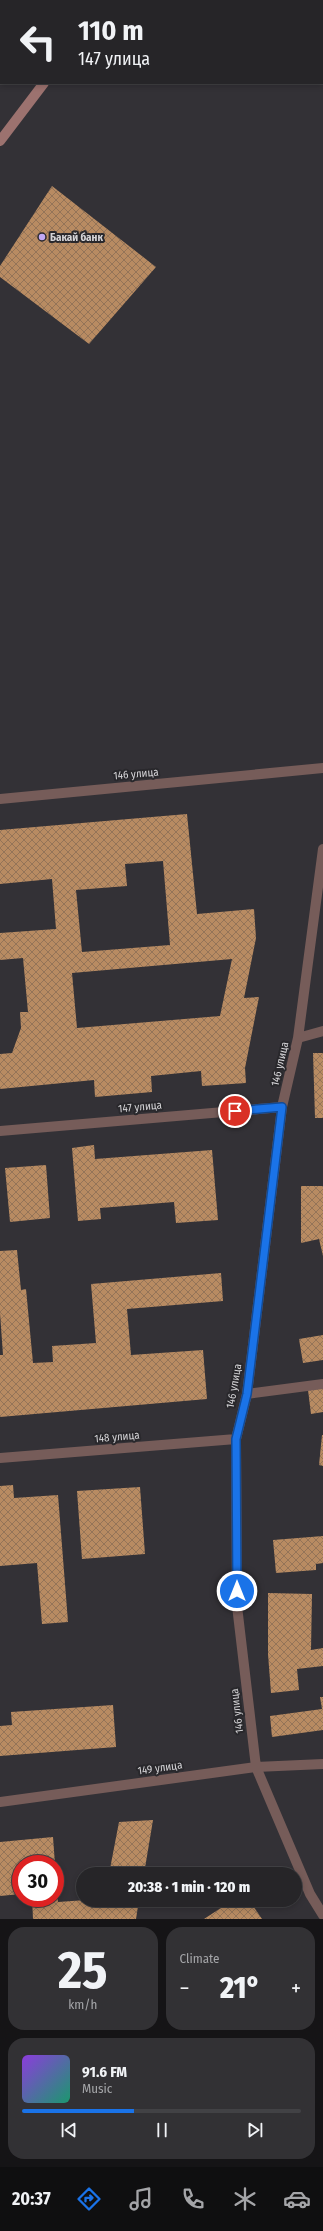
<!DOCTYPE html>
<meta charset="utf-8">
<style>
body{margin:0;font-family:"Fira Sans Condensed",sans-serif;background:#323134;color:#f1f3f6;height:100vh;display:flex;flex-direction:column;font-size:15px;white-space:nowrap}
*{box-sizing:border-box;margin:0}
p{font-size:13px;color:#a4a5a8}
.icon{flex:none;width:22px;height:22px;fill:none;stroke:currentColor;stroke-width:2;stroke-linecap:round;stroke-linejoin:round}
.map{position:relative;height:1919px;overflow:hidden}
.drawer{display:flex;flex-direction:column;gap:8px;padding:8px;background:#151416;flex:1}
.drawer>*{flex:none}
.guide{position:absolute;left:0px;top:0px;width:323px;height:84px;box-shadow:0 2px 6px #0003,0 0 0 1px #424245;background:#262528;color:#f1f3f6;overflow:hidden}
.speed{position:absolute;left:12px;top:1855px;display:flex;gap:8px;font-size:20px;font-weight:700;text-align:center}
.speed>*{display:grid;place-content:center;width:52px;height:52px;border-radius:50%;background:#262528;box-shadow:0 2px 6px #0003,0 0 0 1px #424245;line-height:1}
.speed .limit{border:6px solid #d22;background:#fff;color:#111}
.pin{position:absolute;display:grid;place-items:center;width:34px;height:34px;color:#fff;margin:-17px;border:2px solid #fff;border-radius:50%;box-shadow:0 1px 4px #0007}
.me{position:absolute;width:44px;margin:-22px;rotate:0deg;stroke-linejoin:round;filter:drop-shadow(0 0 3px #0008)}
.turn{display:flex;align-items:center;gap:14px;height:84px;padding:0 12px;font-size:18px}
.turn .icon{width:52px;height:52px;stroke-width:2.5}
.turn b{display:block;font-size:28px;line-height:34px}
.big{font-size:30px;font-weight:800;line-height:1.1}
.drawer .tile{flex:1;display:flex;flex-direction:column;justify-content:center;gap:6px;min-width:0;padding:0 14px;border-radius:16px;background:#323134}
.drawer .dial{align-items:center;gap:0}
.dial b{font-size:52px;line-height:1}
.song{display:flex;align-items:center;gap:12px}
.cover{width:48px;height:48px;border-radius:6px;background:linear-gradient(135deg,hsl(270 70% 55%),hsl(160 70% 35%))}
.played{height:4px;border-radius:2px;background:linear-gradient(90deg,#1a73e8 40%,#424245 40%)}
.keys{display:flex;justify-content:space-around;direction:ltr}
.heat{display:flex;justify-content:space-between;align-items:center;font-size:22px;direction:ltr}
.drawer .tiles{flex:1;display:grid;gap:8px;grid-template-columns:1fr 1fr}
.tile:last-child{grid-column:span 2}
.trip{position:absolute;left:76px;top:1867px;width:226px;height:40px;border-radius:20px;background:#262528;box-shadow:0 2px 6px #0003,0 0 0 1px #424245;font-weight:800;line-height:40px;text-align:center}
.menu{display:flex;height:64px;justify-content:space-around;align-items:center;background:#0f0f10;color:#a4a5a8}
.menu .icon{width:28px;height:28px}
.menu .current{color:#1a73e8}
.menu b{font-size:18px;color:#f1f3f6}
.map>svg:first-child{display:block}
.building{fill:url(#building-cross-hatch);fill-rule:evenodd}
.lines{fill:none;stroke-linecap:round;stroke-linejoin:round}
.street{stroke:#765c59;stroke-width:10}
.secondary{stroke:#9c726f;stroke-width:10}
.route-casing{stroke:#114b97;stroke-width:10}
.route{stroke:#1a73e8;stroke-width:7}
.poi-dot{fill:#c1a8f3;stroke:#29282c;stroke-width:1.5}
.labels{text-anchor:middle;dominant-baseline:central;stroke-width:4;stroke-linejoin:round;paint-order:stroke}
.poi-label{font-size:11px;font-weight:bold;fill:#d5d4d7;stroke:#29282c;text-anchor:start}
.street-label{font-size:11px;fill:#d5d4d7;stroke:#29282c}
</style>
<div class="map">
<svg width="323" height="1919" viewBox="0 0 323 1919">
<defs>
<pattern id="building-cross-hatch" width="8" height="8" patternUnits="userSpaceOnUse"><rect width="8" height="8" fill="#b88b62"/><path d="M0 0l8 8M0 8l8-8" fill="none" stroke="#947458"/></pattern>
</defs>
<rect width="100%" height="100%" fill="#333136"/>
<!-- building -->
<path class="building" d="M52 186 156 267 89 344 0 277V266Z
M187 814 197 914 254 909 256 938 244 998 259 997 245 1068 246 1083 202 1086 201 1071 151 1076 152 1092 95 1097 94 1080 0 1089V1054L12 1053 21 1028 20 1012H28L23 958 0 960V933L56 929 52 879 0 884V830ZM163 861 170 945 82 952 76 890 127 886 125 864ZM232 959 220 1016 77 1028 72 973Z
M313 1053H323V1118H315Z
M94 1145 95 1159 212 1150 218 1220 176 1223 174 1202 100 1208 101 1219 78 1221 72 1148Z
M46 1165 50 1218 10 1222 5 1168Z
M301 1186H323V1256L319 1239 301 1243Z
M17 1250 21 1290 26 1289 33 1363 53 1362 52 1346 96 1343 91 1284 221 1273 223 1301 127 1309 131 1355 203 1350 207 1399 0 1417V1355H3L0 1313V1251Z
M323 1335V1360L303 1363 299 1339Z
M323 1388V1412L311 1414 308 1390Z
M322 1435H323V1466L319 1465Z
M13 1485 14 1498 58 1495 68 1622 42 1624 37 1563 0 1566V1486Z
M140 1487 145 1554 82 1559 77 1491Z
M323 1536V1563L316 1564V1570L276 1573 273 1540Z
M268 1593 312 1594 311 1650 323 1648V1666L297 1669 299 1690 271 1693 268 1654Z
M320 1697H323V1730L272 1737 270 1716 322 1709Z
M113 1705 116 1747 0 1756V1726L12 1725 11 1712Z
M153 1820 144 1874H109L119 1822Z
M53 1837 55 1864H21V1894L0 1896V1842Z
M55 1877 58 1902 86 1900H139L136 1919H33L32 1898H55Z
M233 1900H249L262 1919H204Z"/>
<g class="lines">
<!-- street -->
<path class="street" d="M0 799 323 768
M323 849 298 1038 282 1107 247 1394 236 1439 237 1606 256 1767 310 1894 323 1915
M298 1038 323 1031
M0 1131 282 1107
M247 1394 323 1384
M0 1458 236 1439
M0 1802 256 1767 323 1764"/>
<!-- secondary -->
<path class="secondary" d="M107 1V0
M0 141 44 83"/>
</g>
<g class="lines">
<!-- route casing -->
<g class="route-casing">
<path id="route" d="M235 1111 282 1107 247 1394 236 1439 237 1591"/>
</g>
<!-- route -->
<use href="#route" class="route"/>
</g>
<!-- markers -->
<circle class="poi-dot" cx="42" cy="237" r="4"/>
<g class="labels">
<!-- poi labels -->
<g class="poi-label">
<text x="50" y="237">Бакай банк</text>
</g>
<!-- street labels -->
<g class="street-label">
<text transform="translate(136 774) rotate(-5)">146 улица</text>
<text transform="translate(280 1064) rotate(-77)">146 улица</text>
<text transform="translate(140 1107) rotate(-5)">147 улица</text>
<text transform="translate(234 1386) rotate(-80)">146 улица</text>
<text transform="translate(117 1437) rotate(-5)">148 улица</text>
<text transform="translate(237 1711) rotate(-97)">146 улица</text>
<text transform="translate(160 1768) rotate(-8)">149 улица</text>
</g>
</g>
</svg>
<div class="speed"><div class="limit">30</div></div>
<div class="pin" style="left:235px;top:1111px;background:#d93025"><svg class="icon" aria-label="arrive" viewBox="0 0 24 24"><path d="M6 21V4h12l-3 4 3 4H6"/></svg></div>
<svg class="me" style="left:237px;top:1591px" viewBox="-20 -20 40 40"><circle r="17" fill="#1a73e8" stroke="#fff" stroke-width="3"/><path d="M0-11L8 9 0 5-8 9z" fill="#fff"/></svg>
<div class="trip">20:38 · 1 min · 120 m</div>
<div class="guide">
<div class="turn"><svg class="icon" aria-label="left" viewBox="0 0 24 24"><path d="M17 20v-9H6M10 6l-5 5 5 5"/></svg><div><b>110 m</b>147 улица</div></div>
</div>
</div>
<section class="drawer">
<div class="tiles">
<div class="tile dial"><b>25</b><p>km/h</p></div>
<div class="tile"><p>Climate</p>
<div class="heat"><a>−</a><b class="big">21°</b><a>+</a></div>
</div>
<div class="tile">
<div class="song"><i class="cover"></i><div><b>91.6 FM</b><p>Music</p></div></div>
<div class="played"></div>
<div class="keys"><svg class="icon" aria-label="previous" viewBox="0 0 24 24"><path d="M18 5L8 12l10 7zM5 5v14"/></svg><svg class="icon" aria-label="pause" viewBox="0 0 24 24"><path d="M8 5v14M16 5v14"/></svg><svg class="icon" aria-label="next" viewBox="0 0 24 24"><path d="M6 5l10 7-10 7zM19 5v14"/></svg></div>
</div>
</div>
</section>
<nav class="menu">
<b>20:37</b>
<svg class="icon current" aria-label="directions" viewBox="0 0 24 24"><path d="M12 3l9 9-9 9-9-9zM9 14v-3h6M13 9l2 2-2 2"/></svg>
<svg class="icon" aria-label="music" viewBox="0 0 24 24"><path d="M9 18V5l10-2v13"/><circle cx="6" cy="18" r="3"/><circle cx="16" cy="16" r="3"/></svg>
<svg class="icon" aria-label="phone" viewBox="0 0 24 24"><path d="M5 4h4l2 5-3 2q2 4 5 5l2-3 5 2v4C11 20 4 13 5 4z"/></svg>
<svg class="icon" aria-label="climate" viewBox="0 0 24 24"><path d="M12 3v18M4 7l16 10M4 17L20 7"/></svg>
<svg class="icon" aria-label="car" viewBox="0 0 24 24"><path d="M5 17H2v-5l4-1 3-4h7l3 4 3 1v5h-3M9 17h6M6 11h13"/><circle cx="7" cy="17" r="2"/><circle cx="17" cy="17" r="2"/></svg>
</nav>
